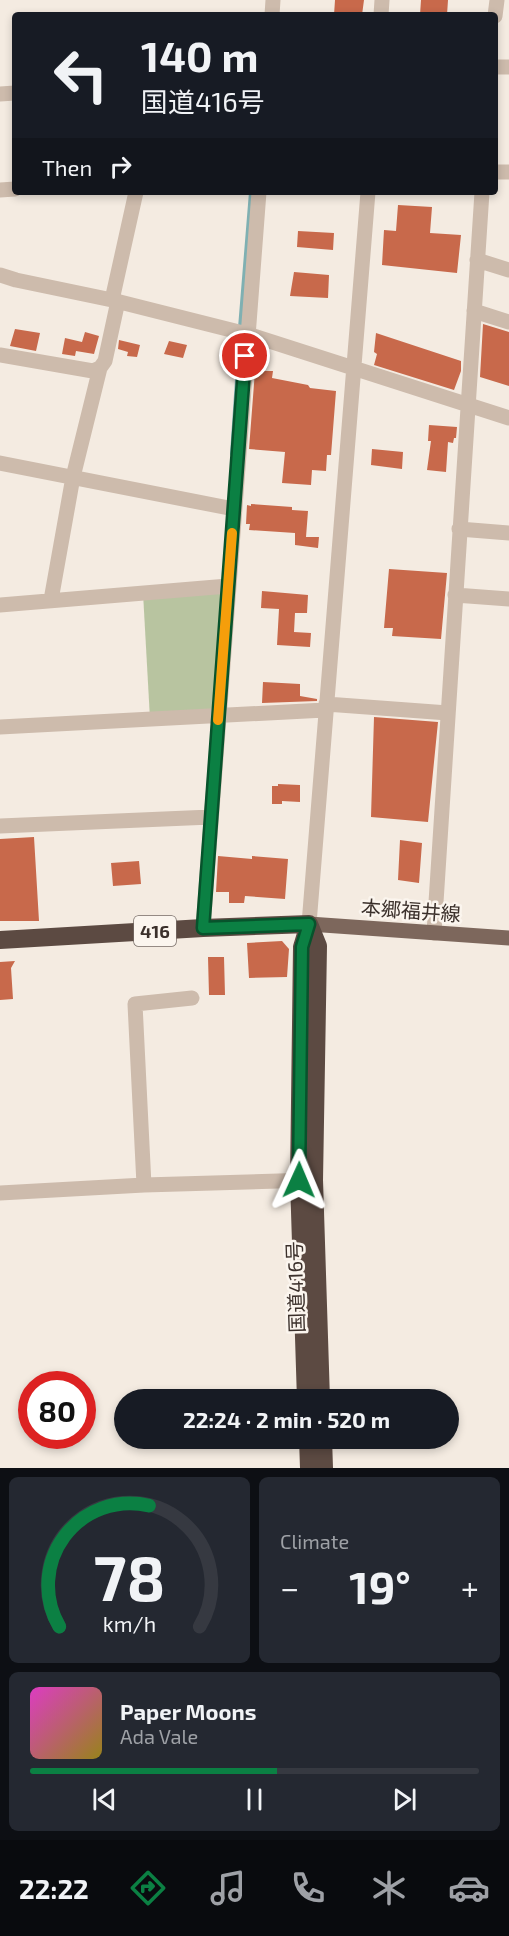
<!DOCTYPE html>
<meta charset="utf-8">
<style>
body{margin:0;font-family:"Exo 2","Noto Sans JP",sans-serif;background:#242831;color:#f1f3f6;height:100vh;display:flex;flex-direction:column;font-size:22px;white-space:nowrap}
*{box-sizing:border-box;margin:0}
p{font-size:20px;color:#9ea1a6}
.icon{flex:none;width:33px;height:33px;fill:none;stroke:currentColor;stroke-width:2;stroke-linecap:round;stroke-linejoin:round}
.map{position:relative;height:1468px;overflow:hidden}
.details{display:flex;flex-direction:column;gap:9px;padding:9px;background:#0d0f14;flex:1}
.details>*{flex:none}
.banner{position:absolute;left:12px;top:12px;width:486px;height:183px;border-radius:6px;box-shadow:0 3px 9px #0003;background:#171b24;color:#f1f3f6;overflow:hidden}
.speed{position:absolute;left:18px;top:1371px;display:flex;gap:12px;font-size:30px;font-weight:700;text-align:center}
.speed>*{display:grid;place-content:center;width:78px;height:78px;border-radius:50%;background:#171b24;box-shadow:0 3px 9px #0003;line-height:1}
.speed .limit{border:9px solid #d22;background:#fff;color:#111}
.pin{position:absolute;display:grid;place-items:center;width:51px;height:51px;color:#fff;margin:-26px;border:3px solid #fff;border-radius:50%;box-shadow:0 2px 6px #0007}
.me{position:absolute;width:66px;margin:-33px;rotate:1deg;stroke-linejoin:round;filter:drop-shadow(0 0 4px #0008)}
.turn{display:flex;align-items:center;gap:21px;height:126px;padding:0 30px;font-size:27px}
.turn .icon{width:78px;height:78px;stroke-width:2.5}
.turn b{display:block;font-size:42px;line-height:51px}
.then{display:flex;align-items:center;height:57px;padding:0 30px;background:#0003;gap:12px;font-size:22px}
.big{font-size:45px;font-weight:700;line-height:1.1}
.details .tile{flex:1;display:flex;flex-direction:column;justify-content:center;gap:9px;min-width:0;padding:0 21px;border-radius:9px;background:#242831}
.details .dial{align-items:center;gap:0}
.dial svg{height:156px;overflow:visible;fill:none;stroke:#363941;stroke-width:7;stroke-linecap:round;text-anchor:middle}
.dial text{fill:#f1f3f6;stroke:none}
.song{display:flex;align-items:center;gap:18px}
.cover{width:72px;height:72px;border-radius:9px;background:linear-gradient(135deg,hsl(310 70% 55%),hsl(50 70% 35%))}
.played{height:6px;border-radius:3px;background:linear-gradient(90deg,#0b8043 55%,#363941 55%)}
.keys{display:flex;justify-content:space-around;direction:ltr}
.heat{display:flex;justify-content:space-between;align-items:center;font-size:33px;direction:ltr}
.details .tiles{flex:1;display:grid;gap:9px;grid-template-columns:1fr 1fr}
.tile:last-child{grid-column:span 2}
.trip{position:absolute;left:114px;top:1389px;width:345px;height:60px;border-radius:30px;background:#171b24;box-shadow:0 3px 9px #0003;font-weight:700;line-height:60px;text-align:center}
.tab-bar{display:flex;height:96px;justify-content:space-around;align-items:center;background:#090b0e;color:#9ea1a6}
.tab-bar .icon{width:42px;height:42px}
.tab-bar .active{color:#0b8043}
.tab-bar b{font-size:27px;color:#f1f3f6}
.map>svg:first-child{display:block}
.green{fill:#b8c4a0}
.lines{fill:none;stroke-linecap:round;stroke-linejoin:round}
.stream{stroke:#7fb0b2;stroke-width:4}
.building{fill:#c8694b}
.minor{stroke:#cdbbac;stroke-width:15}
.major{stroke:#7d675c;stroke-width:15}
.highway{stroke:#5c4a42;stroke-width:18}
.route-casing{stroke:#07532c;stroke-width:15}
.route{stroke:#0b8043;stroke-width:10}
.slow{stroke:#f59e0b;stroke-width:10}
.labels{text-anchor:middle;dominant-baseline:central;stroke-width:5;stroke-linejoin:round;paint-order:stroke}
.shield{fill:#fbf5ee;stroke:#756b66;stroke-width:1.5}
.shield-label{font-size:18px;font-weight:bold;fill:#3b302b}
.street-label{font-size:20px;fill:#3b302b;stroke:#fbf5ee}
</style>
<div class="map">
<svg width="509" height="1468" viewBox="0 0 509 1468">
<rect width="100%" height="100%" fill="#f4ebe1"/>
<!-- green -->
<path class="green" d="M228 586 219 716 150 719 143 593Z"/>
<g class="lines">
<!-- stream -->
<path class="stream" d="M240 328 251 192
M232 454 240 335"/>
</g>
<!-- building -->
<path class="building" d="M335 0H364L362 15H334Z
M421 0H448L447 15H420Z
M398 205 432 207 430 233 461 235 457 273 382 265 384 230 396 231Z
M298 231 334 233 333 250 297 247Z
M294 272 329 275 328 298 290 296Z
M483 324 509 332V386L480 377Z
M15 329 40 333 36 351 10 346Z
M85 332 99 336 94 354 76 351 75 356 62 354 65 338 82 342Z
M376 333 461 361V371L454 390 374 365 377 354 374 352Z
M119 340 140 345 137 357 127 356 128 352 118 349Z
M169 341 187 345 183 358 164 354Z
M255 371H273L272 378 308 385 310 388 336 391 331 455H327L326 471 312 470 311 485 282 483 285 452 249 449Z
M429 425 457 427 456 438H454L453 443 448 442 446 472 427 470 431 441H428Z
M372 449 403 452 402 469 371 465Z
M251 504 292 507V510L308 511 306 537H319L318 548 295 545V533L249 530 250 524H246L247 505 251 506Z
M389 569 447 573 441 639 392 636 393 628H384Z
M262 591 308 595 307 613H295L294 632 311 633 310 647 277 645 279 609 261 608Z
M263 682 300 684V696L317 699V701L262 703Z
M374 717 438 722 428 822 371 817Z
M278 784 300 785V802L282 801V804H272V786H278Z
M34 837 39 921H0V839Z
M400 840 422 843 419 883 398 880Z
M218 856 252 859V856L288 859 285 899 245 896 244 903H229V892H216Z
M139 861 141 884 113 886 111 863Z
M282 941 289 949 287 977 249 978 247 943Z
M208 957H224L225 995H209Z
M15 961 11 968 13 999 0 1000V962Z"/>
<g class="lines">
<!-- minor -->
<path class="minor" d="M272 15 273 0
M381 15 382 0
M495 16 497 0
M495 67H509
M0 94 15 93
M495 172H509
M0 190 15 189
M477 260 509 270
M0 275 16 280 112 300 247 334 509 418
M112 300 136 192
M474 311 509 322
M0 355 93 371 100 368 105 361 118 301
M0 463 234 509
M459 529 509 533
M455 595 509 599
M51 600 73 477 100 368
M0 605 228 586
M326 704 448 713
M0 727 325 710
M0 826 211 817
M309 924 368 192
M203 928 259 192
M434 933 482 192
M144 1185 135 1004 192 998
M0 1193 144 1185 311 1180"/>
<!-- major -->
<path class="major" d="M309 924 509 938"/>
<!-- highway -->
<path class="highway" d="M309 924 318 946 314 1180 321 1400
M0 940 203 928 309 924
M306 1400 299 1180 302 947 309 924
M308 1438 309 1468
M323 1438 324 1468"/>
</g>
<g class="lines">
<!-- route casing -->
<g class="route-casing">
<path id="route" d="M245 356 203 928 309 924 302 947 299 1180"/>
</g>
<!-- route -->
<use href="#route" class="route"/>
<!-- slow -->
<path class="slow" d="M218 720 232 533"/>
</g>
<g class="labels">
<!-- shield labels -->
<rect class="shield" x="134" y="916" width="42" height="30" rx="4.5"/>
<g class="shield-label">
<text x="155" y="931">416</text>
</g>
<!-- street labels -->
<g class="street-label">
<text transform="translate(411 910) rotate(4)">本郷福井線</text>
<text transform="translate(295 1287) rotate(-92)">国道416号</text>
</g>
</g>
</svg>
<div class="speed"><div class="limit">80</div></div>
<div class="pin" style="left:245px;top:356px;background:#d93025"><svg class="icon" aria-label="arrive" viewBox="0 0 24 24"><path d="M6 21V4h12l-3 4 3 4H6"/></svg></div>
<svg class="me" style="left:299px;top:1180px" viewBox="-20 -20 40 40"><path d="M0-17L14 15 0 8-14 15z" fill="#0b8043" stroke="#fff" stroke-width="4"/></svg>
<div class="trip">22:24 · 2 min · 520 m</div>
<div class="banner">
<div class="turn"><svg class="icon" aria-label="left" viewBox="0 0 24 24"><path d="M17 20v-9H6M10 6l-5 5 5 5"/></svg><div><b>140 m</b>国道416号</div></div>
<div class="then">Then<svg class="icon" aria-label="right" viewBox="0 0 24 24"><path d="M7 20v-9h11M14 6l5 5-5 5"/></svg></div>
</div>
</div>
<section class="details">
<div class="tiles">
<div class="tile dial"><svg viewBox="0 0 100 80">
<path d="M14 69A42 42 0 1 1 86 69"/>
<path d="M14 69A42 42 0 0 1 60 7" stroke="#0b8043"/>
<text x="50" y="56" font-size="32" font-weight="700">78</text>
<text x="50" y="72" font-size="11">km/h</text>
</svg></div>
<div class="tile"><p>Climate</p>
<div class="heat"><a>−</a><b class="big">19°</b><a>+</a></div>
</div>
<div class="tile">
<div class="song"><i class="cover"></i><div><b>Paper Moons</b><p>Ada Vale</p></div></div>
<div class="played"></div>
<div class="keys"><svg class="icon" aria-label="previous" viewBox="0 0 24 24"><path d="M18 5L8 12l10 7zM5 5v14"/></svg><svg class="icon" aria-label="pause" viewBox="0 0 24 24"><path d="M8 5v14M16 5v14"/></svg><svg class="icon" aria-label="next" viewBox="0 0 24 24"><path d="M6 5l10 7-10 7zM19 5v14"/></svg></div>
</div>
</div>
</section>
<nav class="tab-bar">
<b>22:22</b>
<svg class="icon active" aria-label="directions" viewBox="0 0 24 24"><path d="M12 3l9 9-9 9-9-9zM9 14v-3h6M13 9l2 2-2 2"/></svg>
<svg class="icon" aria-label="music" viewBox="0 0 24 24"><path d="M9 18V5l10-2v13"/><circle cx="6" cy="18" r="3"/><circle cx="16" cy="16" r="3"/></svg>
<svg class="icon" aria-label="phone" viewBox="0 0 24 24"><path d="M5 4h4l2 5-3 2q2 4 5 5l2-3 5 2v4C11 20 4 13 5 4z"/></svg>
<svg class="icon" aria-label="climate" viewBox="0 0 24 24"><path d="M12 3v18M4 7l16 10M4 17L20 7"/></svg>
<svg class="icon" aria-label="car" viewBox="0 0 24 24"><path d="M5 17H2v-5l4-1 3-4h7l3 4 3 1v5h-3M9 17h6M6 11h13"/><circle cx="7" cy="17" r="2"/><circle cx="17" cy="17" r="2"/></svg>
</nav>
